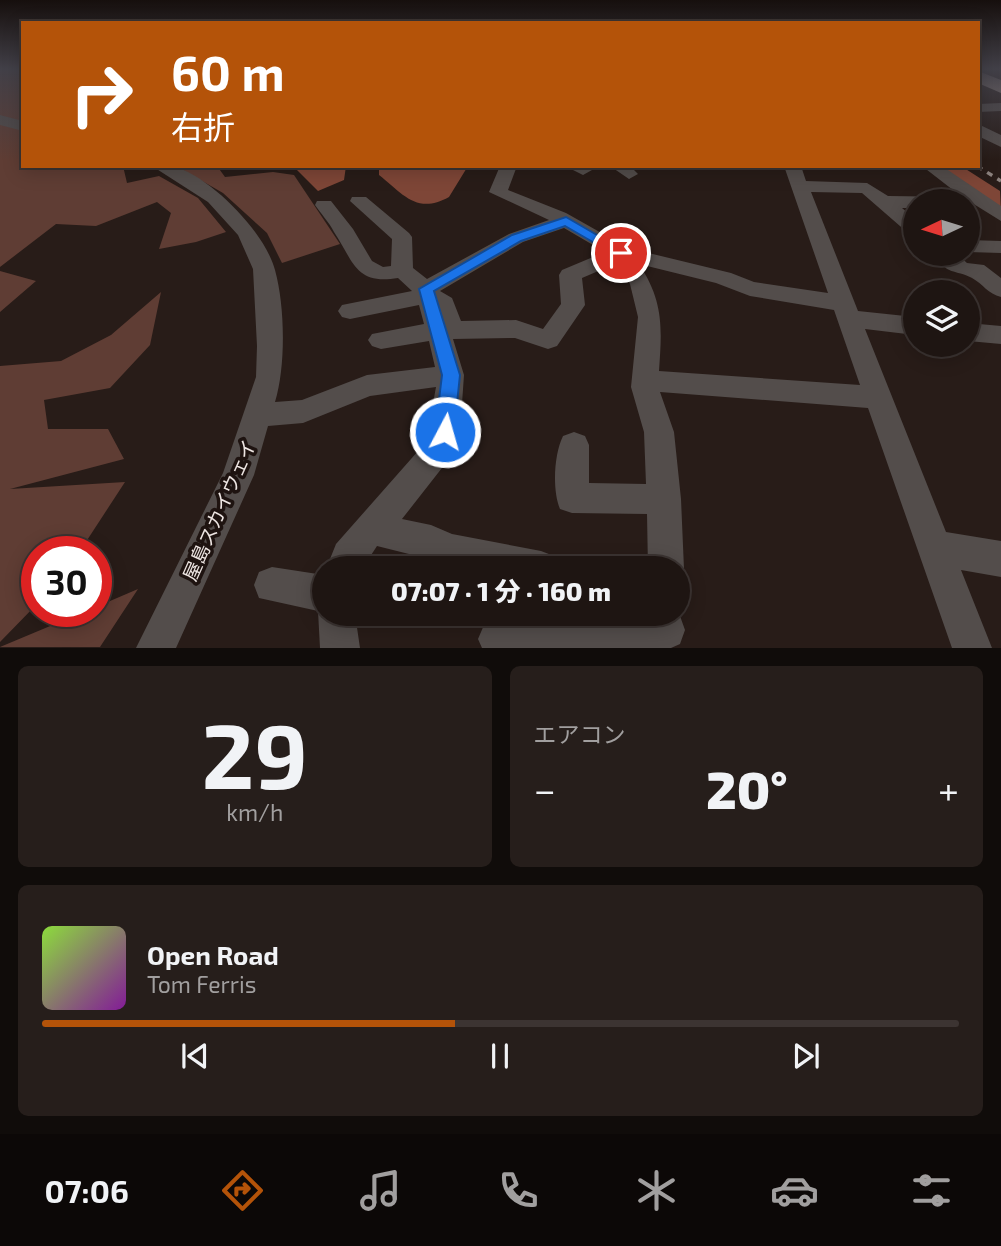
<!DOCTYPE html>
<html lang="ja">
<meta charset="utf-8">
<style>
body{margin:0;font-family:"Exo 2","Noto Sans JP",sans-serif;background:#261e1b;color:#f1f3f6;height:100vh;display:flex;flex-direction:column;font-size:26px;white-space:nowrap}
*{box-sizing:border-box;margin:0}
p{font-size:23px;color:#a19f9f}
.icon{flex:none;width:38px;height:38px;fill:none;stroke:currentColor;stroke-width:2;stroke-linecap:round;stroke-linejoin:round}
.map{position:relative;height:648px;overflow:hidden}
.details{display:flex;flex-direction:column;gap:18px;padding:18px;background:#100c0a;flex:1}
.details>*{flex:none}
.guide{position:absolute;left:21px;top:21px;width:959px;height:147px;border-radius:0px;box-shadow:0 4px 18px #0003,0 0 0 2px #3c3432;background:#b45309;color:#fff;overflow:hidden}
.needle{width:46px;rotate:266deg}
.fabs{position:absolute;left:903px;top:189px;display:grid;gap:14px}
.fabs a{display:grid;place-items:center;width:77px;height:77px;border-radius:50%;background:#1e1512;box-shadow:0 4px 18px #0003,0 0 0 2px #3c3432;font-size:35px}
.speed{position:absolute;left:21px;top:536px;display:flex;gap:14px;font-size:35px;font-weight:700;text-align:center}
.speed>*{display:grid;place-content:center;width:91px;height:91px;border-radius:50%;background:#1e1512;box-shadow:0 4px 18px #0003,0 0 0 2px #3c3432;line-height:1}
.speed .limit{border:10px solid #d22;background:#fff;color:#111}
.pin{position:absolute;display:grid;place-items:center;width:60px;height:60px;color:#fff;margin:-30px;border:4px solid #fff;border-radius:50%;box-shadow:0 2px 7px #0007}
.me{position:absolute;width:77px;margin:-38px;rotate:6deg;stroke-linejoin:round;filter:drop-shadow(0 0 5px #0008)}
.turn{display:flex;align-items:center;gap:24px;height:147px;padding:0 35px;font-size:32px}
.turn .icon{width:91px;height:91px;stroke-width:2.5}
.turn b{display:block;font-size:49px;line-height:60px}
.big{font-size:52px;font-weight:800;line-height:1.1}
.details .tile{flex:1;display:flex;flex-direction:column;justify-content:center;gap:10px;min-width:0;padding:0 24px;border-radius:10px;background:#261e1b}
.details .dial{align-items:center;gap:0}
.dial b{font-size:91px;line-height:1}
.song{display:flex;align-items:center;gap:21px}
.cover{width:84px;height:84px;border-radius:10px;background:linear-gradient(135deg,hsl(90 70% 55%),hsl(290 70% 35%))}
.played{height:7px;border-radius:4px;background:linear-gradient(90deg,#b45309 45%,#3c3432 45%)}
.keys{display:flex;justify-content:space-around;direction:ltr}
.heat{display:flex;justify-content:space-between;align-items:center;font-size:38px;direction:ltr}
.details .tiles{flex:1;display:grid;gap:18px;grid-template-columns:1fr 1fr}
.tile:last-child{grid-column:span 2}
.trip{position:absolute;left:312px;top:556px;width:378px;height:70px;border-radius:35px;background:#1e1512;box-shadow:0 4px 18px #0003,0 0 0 2px #3c3432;font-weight:800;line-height:70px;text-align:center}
.tab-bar{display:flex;height:112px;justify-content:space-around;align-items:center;background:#0c0807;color:#a19f9f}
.tab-bar .icon{width:49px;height:49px}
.tab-bar .current{color:#b45309}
.tab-bar b{font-size:32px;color:#f1f3f6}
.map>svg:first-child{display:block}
.green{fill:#5f3d34}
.water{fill:#7e4637}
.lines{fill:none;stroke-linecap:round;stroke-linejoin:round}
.minor{fill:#534d4b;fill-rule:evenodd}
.highway{fill:#9b8c87;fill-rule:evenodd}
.rail{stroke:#8b817d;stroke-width:3.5;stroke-dasharray:6 6;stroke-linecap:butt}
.route{fill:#1a73e8;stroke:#114b97;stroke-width:2}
.labels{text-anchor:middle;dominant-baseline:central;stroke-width:7;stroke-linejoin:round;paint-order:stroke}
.street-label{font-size:19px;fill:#eee6e3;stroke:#1e1310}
</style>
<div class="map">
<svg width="1001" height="648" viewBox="0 0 1001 648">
<rect width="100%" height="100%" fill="#281c18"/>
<!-- green -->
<path class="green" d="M0 69H23V166H123L127 183 159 176 198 198 226 232 196 242 159 249 171 213 157 202 96 226 56 224 0 267Z
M176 166H217L225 177 273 172 294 175 340 244 282 263 267 233 223 193Z
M0 271 36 281 0 312Z
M161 292 150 345 110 388 44 400 48 429H108L124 459 10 489 125 482 80 551H37V604L0 642V366L61 361 111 335Z
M138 589 100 647H0L86 611H96V607Z"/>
<!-- water -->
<path class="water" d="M346 166 344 180 318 191 297 170H282L280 167Z
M379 166H468L449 197C417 215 403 194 379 175Z
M934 166H961L1000 191 1001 211Z"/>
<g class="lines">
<!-- minor -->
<path class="minor" d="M1001 103V111L978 112V104Z
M0 115 23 121V131L0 125Z
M978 124 1001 135V147L978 136Z
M152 166C158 166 167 165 173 166 210 176 265 232 275 270 285 306 286 366 275 402L302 400 367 375 435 367 429 341 381 349 372 346 368 340 372 334 424 324 419 305 350 319 342 317 338 311 342 305 412 291 398 278C355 285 354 262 334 232 329 222 321 214 315 205L317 201H331L353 229 372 261 383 267 391 266 392 239 350 201 352 197H366L409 233 412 237 413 268 427 279 509 234 549 220 489 192 500 166H517L508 190 566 213 628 248 731 273 754 282 828 293 784 166H801L806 181 867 183 888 196 962 197 922 166H942L1001 206V221L964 198 966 201H915V208H902L915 219V235L908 233 862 193 811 192 858 311 915 317V335L865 329 946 532 1001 541V577L961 570 992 648H952L868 408 660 392 674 432 681 499 684 569 677 582V569H648L647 514 572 513 560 509C552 490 554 454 563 436L574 432 585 436 589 445V483L646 484 644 432 631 387 638 317 630 284 617 263 582 278 585 305 557 346 548 349 515 338 453 339 464 375 460 432 449 459 402 519 431 525 452 534 541 551 554 556 559 569H450L425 558 377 546 362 569H326L336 544 426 442 436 387 370 396 303 423 268 426 254 475 176 648H136L223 473 256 377 257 346 253 269 238 235 208 202ZM564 228 605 252 562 270 559 275 561 304 543 329 516 320 461 321 452 298 440 291 523 242ZM639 264 716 283 750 296 834 310 860 385 659 371C662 328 664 302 639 264Z
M565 166H589L592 170 583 175Z
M610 166H630L638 174 629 179Z
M968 240 1001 241V253L968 252Z
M934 254H957L967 263 984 265 1001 278V297C988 294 983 284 972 278 955 269 947 276 934 254Z
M968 323 1001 326V344L968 341Z
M272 567 324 575V614H355L360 648H320L318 611 259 598 254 585 259 572Z
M537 614H675L680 616 685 630 680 644 671 648H482L478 639 484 625 498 619Z"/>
<!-- highway -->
<path class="highway" d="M978 71 1001 80V93L978 83Z"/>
<!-- rail -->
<path class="rail" d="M977 166 1001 181"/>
</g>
<!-- sky -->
<linearGradient id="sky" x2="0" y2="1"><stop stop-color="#160f0d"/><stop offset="0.43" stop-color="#424048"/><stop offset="1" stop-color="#424048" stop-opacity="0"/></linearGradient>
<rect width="1001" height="160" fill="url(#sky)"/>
<!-- route -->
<path class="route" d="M566 217 628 253 617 256 565 226 521 241 434 291 460 375 454 432 451 437H438L435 432 442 375 419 289 512 235Z"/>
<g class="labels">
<!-- street labels -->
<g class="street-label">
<text transform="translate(219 510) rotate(-66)">屋島スカイウェイ</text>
</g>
</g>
</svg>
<div class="fabs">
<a><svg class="needle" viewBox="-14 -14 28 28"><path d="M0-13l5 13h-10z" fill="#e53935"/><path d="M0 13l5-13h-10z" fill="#a19f9f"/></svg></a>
<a><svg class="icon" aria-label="layers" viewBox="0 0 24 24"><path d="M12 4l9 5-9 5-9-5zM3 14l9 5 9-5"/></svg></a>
</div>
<div class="speed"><div class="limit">30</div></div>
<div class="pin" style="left:621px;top:253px;background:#d93025"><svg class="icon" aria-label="arrive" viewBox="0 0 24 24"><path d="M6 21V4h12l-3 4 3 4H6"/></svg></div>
<svg class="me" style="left:445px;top:432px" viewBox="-20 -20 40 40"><circle r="17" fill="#1a73e8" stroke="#fff" stroke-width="3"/><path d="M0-11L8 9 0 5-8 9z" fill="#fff"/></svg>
<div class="trip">07:07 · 1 分 · 160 m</div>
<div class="guide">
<div class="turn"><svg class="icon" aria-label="right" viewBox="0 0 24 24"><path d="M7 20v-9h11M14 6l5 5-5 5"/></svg><div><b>60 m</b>右折</div></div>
</div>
</div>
<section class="details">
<div class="tiles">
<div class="tile dial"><b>29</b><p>km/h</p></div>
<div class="tile"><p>エアコン</p>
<div class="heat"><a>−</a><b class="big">20°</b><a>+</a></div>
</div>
<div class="tile">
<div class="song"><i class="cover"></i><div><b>Open Road</b><p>Tom Ferris</p></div></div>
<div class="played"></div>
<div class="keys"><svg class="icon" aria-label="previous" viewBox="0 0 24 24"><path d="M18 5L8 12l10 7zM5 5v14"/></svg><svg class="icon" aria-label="pause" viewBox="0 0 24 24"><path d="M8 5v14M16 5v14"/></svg><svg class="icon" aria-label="next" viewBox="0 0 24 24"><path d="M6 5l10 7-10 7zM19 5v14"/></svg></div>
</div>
</div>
</section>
<nav class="tab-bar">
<b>07:06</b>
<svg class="icon current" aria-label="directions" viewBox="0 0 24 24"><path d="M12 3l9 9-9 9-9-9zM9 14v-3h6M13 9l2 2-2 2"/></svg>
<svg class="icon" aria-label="music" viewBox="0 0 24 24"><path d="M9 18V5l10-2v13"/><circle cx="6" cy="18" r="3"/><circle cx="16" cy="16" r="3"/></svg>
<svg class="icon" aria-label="phone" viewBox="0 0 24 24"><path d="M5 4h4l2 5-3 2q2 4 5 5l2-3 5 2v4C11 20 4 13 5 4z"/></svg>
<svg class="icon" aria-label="climate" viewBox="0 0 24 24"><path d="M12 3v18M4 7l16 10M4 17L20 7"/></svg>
<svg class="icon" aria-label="car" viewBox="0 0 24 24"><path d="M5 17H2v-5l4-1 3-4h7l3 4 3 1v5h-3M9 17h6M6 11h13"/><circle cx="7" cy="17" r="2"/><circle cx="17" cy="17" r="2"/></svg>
<svg class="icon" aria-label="filters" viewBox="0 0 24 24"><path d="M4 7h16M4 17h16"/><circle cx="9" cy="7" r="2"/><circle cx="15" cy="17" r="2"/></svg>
</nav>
